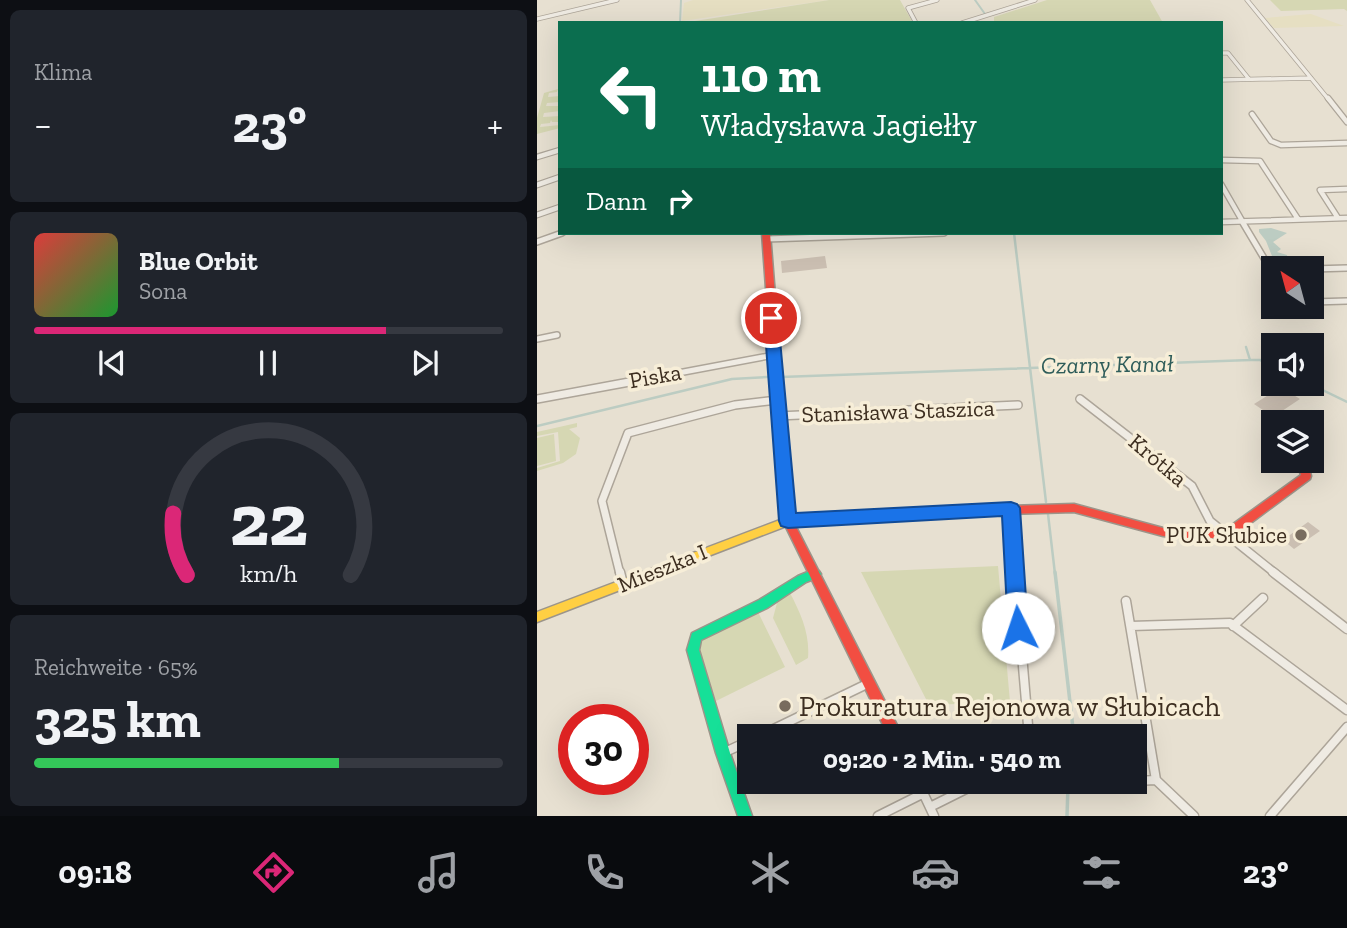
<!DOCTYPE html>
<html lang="de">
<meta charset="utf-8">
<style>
body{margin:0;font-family:"Zilla Slab",serif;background:#20242c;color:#f1f3f6;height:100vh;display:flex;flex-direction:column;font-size:26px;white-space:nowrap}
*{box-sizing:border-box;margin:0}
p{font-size:23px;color:#9ea1a6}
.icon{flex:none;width:38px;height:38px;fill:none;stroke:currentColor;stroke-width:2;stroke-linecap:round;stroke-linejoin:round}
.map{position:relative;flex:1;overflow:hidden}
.drawer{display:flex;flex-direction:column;gap:10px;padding:10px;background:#0d0f14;width:537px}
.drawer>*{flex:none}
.hud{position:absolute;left:21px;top:21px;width:665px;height:214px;border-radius:0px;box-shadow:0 7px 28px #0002;background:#0b6e4f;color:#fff;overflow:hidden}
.needle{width:46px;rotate:324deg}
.buttons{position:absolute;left:724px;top:256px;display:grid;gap:14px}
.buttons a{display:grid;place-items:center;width:63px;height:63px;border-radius:0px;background:#171b24;box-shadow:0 7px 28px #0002;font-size:35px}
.speed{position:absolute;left:21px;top:704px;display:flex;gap:14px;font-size:35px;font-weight:700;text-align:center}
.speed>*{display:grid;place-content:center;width:91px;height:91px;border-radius:50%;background:#171b24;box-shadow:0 7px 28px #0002;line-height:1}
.speed .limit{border:10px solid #d22;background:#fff;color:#111}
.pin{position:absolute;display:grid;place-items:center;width:60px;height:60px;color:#fff;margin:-30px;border:4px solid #fff;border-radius:50%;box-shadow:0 2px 7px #0007}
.me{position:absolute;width:77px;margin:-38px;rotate:356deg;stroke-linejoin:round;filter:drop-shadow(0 0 5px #0008)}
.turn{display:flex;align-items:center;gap:24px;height:147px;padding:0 28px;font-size:32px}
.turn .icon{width:91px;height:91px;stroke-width:2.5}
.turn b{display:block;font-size:49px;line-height:60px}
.then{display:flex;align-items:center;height:66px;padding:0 28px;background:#0003;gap:14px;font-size:26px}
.big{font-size:52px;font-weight:700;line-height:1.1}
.drawer .tile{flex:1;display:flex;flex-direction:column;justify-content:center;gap:10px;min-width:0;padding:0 24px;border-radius:10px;background:#20242c}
.drawer .dial{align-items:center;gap:0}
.dial svg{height:182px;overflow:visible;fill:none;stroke:#363941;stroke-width:7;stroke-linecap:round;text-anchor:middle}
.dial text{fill:#f1f3f6;stroke:none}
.song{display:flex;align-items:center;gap:21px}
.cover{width:84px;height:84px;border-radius:10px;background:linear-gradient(135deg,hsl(0 70% 55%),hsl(130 70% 35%))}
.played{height:7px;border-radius:4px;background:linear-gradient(90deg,#db2777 75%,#363941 75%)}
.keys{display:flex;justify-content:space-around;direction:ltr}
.heat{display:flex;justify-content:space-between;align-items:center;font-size:38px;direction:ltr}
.charge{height:10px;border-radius:5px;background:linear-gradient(90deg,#34c759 65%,#363941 0)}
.trip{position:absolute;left:200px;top:724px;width:410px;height:70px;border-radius:0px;background:#171b24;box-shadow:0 7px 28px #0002;font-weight:700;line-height:70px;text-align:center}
.tabs{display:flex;height:112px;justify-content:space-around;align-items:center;background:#090b0e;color:#9ea1a6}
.tabs .icon{width:49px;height:49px}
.tabs .selected{color:#db2777}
.tabs b{font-size:32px;color:#f1f3f6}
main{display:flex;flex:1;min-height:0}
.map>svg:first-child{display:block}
.farmland{fill:#e6dfc2}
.green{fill:#d6d7b3}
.water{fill:#bcccc2}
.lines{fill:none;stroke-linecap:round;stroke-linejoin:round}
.stream-far2{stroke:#bcccc2;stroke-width:2}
.stream-far1{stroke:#bcccc2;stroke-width:2.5}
.stream{stroke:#bcccc2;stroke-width:3.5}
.building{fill:#cbbfb2}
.street-far4-casing{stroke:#ada599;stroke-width:5}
.street-far3-casing{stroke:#ada599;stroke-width:7}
.street-far2-casing{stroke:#ada599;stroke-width:8}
.street-far1-casing{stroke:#ada599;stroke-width:10}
.street-casing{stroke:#ada599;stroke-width:11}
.fast-casing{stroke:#9c958a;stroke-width:3}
.slow-casing{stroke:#9c958a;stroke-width:3}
.jam-casing{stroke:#9c958a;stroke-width:3}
.street-far4{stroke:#efebe3;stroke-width:3.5}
.street-far3{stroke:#efebe3;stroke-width:4.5}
.street-far2{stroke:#efebe3;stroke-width:5}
.street-far1{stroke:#efebe3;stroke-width:7}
.street{stroke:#efebe3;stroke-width:8}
.fast{fill:#16e098;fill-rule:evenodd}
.slow{fill:#ffcf43;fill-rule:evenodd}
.jam{fill:#f24e42;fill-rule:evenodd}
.route{fill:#1a73e8;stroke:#114b97;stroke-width:2}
.poi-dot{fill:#786c5e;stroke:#f7eed8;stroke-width:2.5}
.labels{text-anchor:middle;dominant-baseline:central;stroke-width:7;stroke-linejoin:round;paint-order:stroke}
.street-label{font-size:23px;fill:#3d2e20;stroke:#f7eed8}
.poi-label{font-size:23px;fill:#3d2e20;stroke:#f7eed8;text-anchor:end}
.water-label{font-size:24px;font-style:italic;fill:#2f5d5a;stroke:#f7eed8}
.near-poi-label{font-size:28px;fill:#3d2e20;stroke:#f7eed8;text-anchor:start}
</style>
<main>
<section class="drawer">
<div class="tile"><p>Klima</p>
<div class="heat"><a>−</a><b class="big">23°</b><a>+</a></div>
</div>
<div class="tile">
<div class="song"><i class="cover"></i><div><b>Blue Orbit</b><p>Sona</p></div></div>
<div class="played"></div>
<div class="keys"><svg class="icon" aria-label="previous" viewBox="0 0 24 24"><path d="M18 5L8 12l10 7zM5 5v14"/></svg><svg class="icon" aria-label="pause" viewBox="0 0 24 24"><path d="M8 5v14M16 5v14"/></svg><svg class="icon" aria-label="next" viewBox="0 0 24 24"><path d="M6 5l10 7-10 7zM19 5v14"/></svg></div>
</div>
<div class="tile dial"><svg viewBox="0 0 100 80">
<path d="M14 69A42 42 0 1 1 86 69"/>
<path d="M14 69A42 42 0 0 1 8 42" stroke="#db2777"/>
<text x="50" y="56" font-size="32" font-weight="700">22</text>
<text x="50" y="72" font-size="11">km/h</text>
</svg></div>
<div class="tile"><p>Reichweite · 65%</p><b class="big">325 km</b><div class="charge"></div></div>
</section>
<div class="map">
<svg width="810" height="816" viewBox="0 0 810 816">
<rect width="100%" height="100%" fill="#e7e0d1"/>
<!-- farmland -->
<path class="farmland" d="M156 0H292L145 21 147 3Z
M774 14 807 26 737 28 728 18Z"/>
<!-- green -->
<path class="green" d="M292 0H363L376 23H145Z
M510 0H613L626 23H457V17Z
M733 0H810V11L807 9 744 11Z
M21 89 20 92 12 93 11 97 23 96V102L10 103 9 106H23V111L7 113 6 117 23 116V122H15L14 120 13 123 4 124 3 127 23 125V128L0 134V118L7 93Z
M40 423V427L32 429 43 438 39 454 26 463 0 471V468L23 461 21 432 0 436V432Z
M17 434 19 461 0 466V438Z
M461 566 473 702 392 705 324 572Z
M253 593C264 614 273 634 271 658L259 665 236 618 240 603Z
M221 612 248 667 179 701 160 649 162 642Z"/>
<!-- water -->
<path class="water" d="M734 228 750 233 736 242 744 249 740 252 750 255 751 260 747 263 737 261 729 241 722 232V229Z"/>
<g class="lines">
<!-- stream-far2 -->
<path class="stream-far2" d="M438 0 448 14
M143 23 144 0"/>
<!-- stream-far1 -->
<path class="stream-far1" d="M477 233 509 502
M709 347 713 360
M244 377 713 360H723L737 366
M771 383 810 402
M0 426 195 379 230 377
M511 514 518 574"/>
<!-- stream -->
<path class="stream" d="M518 572 537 737
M530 816 531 786"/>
</g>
<!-- building -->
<path class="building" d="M288 256 290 268 245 273 244 261Z
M744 387 763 399 736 417 717 404Z
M771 522 783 531 757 549 746 540Z"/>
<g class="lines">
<!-- street-far4 casing -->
<g class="street-far4-casing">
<path id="street-far4" d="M710 0 792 100
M0 19 80 0
M379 23 371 8 400 0
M425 23 498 0
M684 53H691L712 79
M684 80 774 78"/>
</g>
<!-- street-far3 casing -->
<g class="street-far3-casing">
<path id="street-far3" d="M791 98 810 122
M715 114 734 141 744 145 810 143
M0 157 23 150
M684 160 723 161 761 219
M684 184 707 224
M0 185 23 177
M0 215 23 207
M801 218 783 190 810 189
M684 222 810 218"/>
</g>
<!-- street-far2 casing -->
<g class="street-far2-casing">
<path id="street-far2" d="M706 223 734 270
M229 239 407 233
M0 242 25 233
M775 269 810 268
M775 302 810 301
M0 339 20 335
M104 380 237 355"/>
</g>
<!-- street-far1 casing -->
<g class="street-far1-casing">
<path id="street-far1" d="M0 399 114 378
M543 399 655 486 673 521 739 574
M241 416 481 405
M474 508 478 574
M83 574 65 501 91 433 198 405 240 400"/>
</g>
<!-- street casing -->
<g class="street-casing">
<path id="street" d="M83 572 86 584
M478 572 492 737
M736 572 810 629
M589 601 619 780
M594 626 693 623 810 710
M696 626 726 598
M220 737 332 683
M186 753 212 741
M619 780 657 816
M597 781 619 780
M381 782 397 816
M393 807 435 786 495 782
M341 816 387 793
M733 816 810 727"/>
</g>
<!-- fast casing -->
<g class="fast-casing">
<path id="fast" d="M278 569 282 571 284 574 282 577 269 582 230 608 164 640 162 650 193 753 215 816H201L179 753 150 650 155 633 222 600 261 576Z"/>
</g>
<!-- slow casing -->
<g class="slow-casing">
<path id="slow" d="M408 508 412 509 413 512 412 515 408 516 252 525 0 622V612L251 517Z"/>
</g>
<!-- jam casing -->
<g class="jam-casing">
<path id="jam" d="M225 233H233L256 521 366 737H352L246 521Z
M750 460C762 460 772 462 774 476L773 479 699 534 664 540 626 536 537 512 408 516 404 515 403 512 404 509 408 508 537 504 626 528 664 532 692 527 764 475 763 472Z"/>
</g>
<!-- street-far4 -->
<use href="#street-far4" class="street-far4"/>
<!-- street-far3 -->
<use href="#street-far3" class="street-far3"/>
<!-- street-far2 -->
<use href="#street-far2" class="street-far2"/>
<!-- street-far1 -->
<use href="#street-far1" class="street-far1"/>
<!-- street -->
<use href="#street" class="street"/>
<!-- fast -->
<use href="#fast" class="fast"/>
<!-- slow -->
<use href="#slow" class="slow"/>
<!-- jam -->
<use href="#jam" class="jam"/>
</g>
<!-- route -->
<path class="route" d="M234 314 241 318 259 513 474 502 480 504 483 508 491 628 488 635 481 637 474 635 471 628 465 516 251 528 244 526 242 521 227 318Z"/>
<!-- markers -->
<g class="poi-dot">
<circle cx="764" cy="535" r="7"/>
<circle cx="248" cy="706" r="7"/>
</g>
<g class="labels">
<!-- street labels -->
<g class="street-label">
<text transform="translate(118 376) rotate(-10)">Piska</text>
<text transform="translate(361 411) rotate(-2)">Stanisława Staszica</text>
<text transform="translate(621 460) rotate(40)">Krótka</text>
<text transform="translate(125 568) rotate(-22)">Mieszka I</text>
</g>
<!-- poi labels -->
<g class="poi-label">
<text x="750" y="535">PUK Słubice</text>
</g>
<!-- water labels -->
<g class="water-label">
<text transform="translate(570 364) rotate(-1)">Czarny Kanał</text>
</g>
<!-- near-poi labels -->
<g class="near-poi-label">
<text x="262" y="706">Prokuratura Rejonowa w Słubicach</text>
</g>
</g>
</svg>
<div class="buttons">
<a><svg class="needle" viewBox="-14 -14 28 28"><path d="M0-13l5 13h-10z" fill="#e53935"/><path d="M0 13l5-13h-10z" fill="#9ea1a6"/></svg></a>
<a><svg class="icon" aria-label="sound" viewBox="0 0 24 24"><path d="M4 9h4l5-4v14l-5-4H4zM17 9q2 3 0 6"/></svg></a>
<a><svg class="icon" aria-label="layers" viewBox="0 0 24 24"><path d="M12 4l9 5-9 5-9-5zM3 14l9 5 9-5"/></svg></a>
</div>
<div class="speed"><div class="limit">30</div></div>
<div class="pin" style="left:234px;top:318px;background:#d93025"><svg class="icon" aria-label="arrive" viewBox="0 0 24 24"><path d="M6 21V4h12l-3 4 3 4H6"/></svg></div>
<svg class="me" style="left:481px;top:628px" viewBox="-20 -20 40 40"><circle r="19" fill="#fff"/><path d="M0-13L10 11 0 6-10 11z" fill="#1a73e8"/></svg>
<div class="trip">09:20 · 2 Min. · 540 m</div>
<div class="hud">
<div class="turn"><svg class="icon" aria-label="left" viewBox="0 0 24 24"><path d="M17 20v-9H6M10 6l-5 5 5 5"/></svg><div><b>110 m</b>Władysława Jagiełły</div></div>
<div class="then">Dann<svg class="icon" aria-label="right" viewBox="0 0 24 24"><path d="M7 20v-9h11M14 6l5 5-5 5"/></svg></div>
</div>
</div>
</main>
<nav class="tabs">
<b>09:18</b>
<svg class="icon selected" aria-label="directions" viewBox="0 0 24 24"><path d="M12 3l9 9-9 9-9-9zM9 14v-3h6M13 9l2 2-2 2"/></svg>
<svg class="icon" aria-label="music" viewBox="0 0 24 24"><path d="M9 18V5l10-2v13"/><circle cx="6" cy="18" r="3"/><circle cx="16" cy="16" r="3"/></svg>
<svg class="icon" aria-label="phone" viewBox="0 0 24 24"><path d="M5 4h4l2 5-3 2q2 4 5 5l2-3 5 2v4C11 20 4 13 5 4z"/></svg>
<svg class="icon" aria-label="climate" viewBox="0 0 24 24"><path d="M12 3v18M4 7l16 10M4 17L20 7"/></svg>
<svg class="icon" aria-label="car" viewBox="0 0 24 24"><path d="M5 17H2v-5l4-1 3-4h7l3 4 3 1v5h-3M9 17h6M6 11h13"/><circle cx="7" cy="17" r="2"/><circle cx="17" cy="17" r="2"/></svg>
<svg class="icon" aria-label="filters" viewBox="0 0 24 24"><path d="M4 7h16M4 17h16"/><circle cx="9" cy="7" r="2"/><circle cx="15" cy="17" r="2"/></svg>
<b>23°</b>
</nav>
